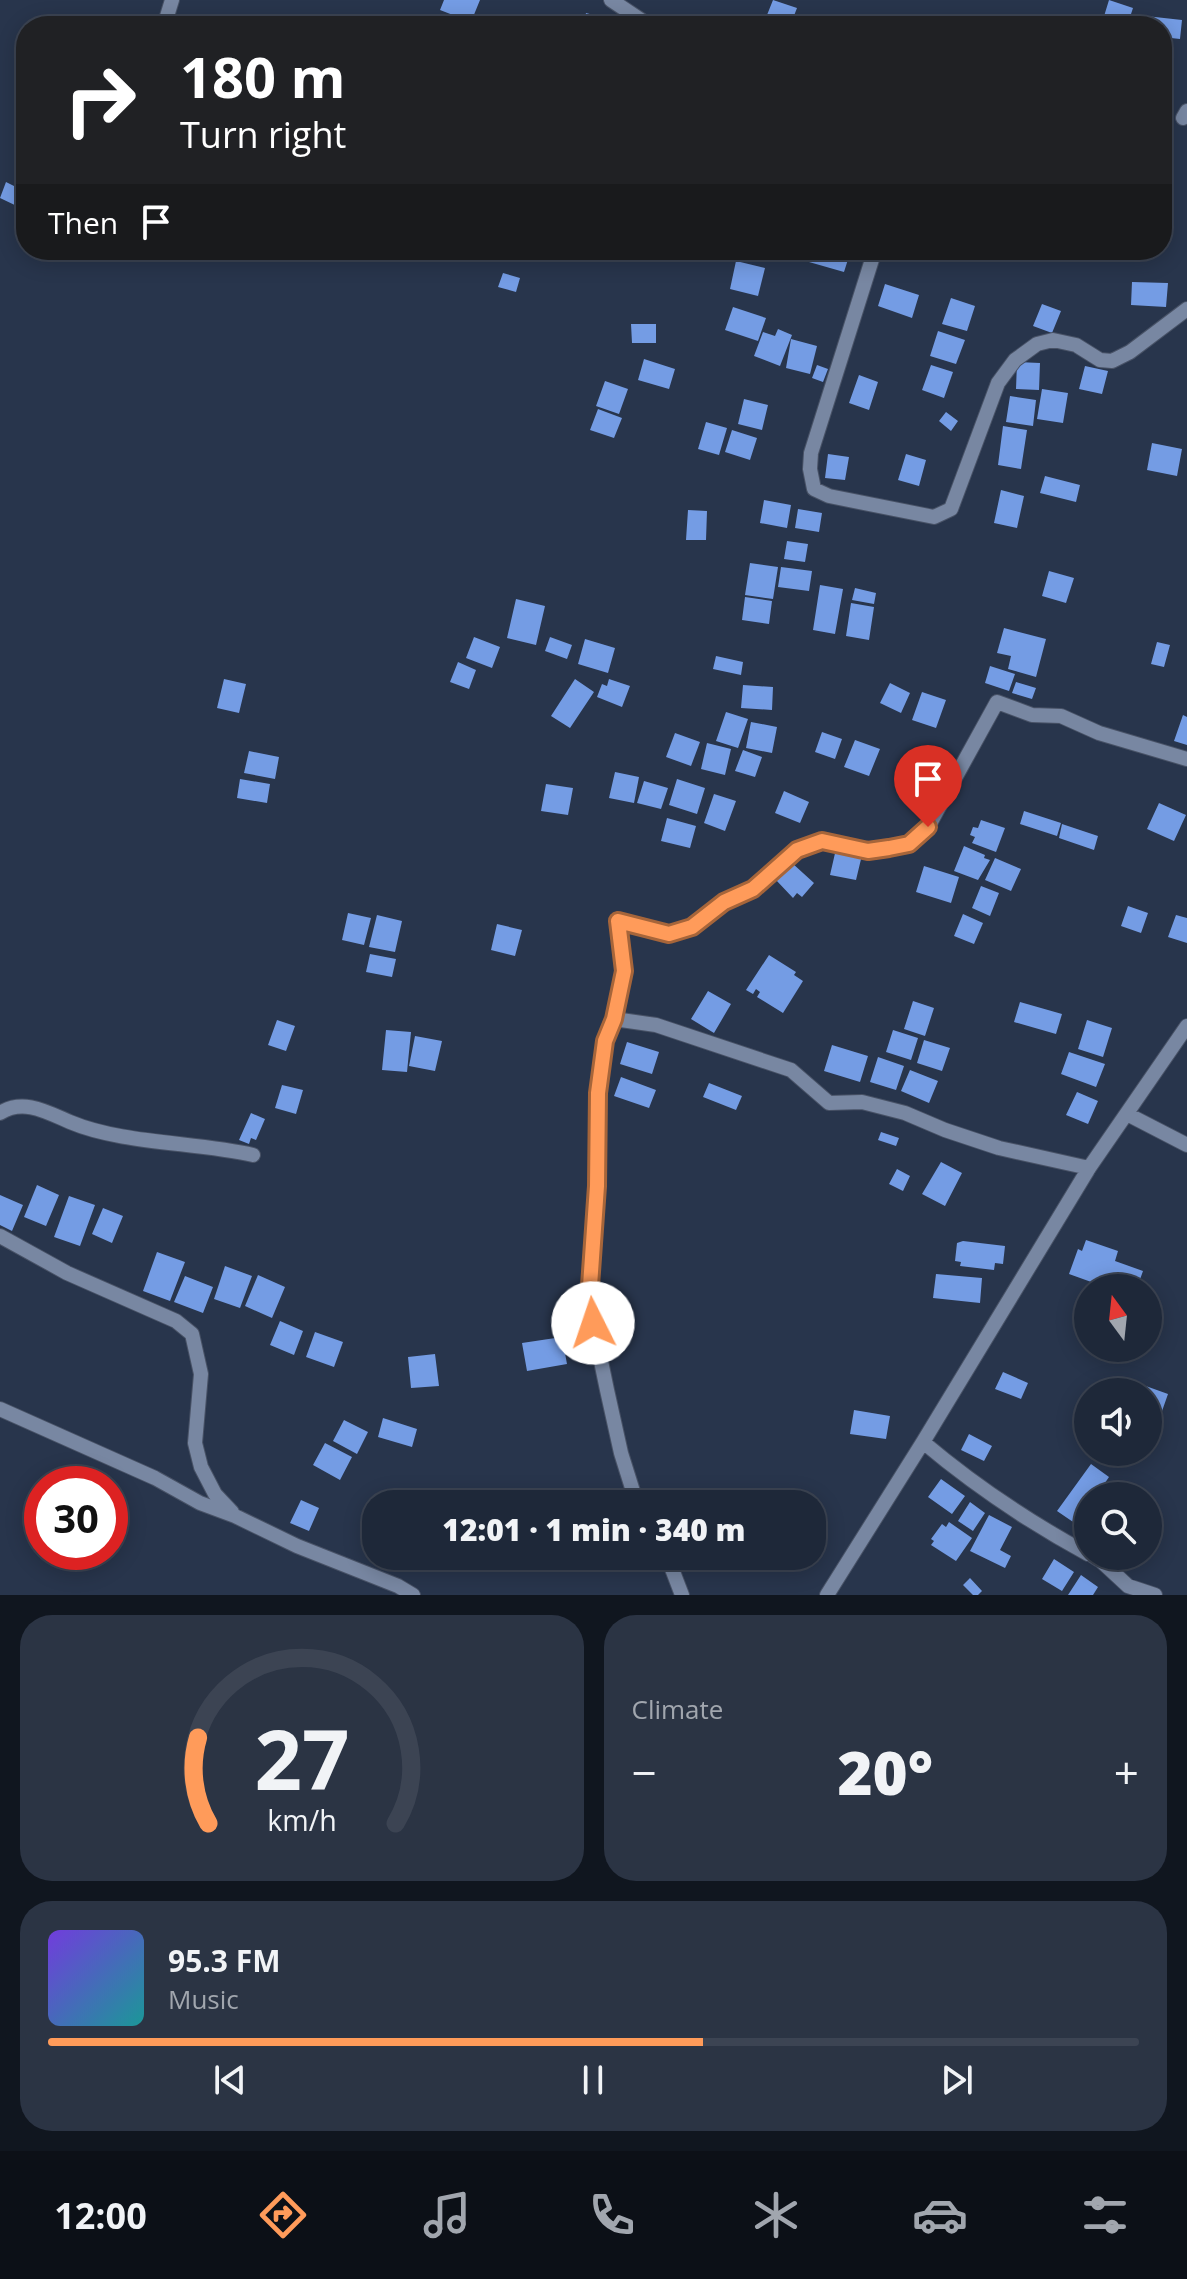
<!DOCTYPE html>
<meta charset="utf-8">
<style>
body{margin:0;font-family:"Open Sans",sans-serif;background:#2b3444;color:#f1f3f6;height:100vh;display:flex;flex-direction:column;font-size:30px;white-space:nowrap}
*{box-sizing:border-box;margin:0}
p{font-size:26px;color:#a1a6ae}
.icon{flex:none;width:44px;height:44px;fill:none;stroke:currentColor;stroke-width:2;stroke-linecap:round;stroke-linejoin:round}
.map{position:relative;height:1595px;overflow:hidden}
.sheet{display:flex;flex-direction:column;gap:20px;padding:20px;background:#10161f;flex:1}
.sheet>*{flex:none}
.guide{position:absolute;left:16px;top:16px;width:1156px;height:244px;border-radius:32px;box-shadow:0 4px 20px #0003,0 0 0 2px #3c4453;background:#202124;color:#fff;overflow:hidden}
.needle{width:52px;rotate:345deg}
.buttons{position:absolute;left:1074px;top:1274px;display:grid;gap:16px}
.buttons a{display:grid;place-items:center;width:88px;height:88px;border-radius:50%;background:#1e2839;box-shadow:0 4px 20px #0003,0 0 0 2px #3c4453;font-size:40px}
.speed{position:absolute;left:24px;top:1466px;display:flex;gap:16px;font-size:40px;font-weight:700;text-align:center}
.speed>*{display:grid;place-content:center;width:104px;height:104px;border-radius:50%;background:#1e2839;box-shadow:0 4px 20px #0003,0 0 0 2px #3c4453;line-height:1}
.speed .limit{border:12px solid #d22;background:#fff;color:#111}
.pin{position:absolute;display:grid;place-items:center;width:68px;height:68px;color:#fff;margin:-82px -34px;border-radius:50% 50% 50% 0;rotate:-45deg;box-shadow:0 0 8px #0007}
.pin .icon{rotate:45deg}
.me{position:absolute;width:88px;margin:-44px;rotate:356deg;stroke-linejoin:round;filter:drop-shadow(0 0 6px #0008)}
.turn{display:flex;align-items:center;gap:28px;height:168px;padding:0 32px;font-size:36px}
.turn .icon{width:104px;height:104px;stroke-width:2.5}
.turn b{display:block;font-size:56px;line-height:68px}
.then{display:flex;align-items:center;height:76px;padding:0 32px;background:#0003;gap:16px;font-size:30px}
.big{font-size:60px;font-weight:800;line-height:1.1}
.sheet .widget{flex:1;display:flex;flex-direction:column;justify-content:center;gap:12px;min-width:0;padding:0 28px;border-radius:32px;background:#2b3444}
.sheet .dial{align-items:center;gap:0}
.dial svg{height:208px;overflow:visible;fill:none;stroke:#3c4453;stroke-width:7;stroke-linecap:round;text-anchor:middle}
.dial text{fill:#f1f3f6;stroke:none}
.song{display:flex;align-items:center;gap:24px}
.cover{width:96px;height:96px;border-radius:12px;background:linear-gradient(135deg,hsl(260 70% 55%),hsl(180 70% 35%))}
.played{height:8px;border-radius:4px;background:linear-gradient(90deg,#ff9b5a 60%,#3c4453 60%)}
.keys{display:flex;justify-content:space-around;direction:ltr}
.heat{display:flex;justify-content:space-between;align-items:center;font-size:44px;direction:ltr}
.sheet .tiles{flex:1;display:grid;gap:20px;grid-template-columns:1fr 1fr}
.widget:last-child{grid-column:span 2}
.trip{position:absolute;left:362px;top:1490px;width:464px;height:80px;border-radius:32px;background:#1e2839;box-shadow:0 4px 20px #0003,0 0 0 2px #3c4453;font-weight:800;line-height:80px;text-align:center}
.menu{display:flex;height:128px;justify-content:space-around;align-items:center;background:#0c1017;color:#a1a6ae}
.menu .icon{width:56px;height:56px}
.menu .active{color:#ff9b5a}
.menu b{font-size:36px;color:#f1f3f6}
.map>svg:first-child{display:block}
.building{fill:#749ce4}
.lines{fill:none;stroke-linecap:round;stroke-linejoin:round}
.street-casing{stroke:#485266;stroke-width:16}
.street{stroke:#7887a2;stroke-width:14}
.route-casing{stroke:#a6653a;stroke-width:20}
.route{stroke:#ff9b5a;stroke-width:14}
</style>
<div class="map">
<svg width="1187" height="1595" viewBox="0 0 1187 1595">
<rect width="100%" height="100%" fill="#28354c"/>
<!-- building -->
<path class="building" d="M444 0H480L471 22 440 10Z
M773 0 797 8 790 26 763 25Z
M1109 0 1133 8 1127 26H1101Z
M586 13 630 25 629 26H583Z
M1137 15 1182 20 1180 39 1162 37V26H1135Z
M6 182 26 192 21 208 0 198Z
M797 250H851L844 272 795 258Z
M736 261 765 268 758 296 730 289Z
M503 273 520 278 516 292 498 287Z
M1132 282 1168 283 1166 307 1131 305Z
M885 284 919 295 912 318 878 306Z
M951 298 975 306 967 331 942 324Z
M1042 304 1061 311 1052 333 1033 326Z
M733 307 766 318 758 341 725 330Z
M631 324H656V343H632Z
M778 329 792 335 780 366 754 356 763 332 775 336Z
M938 331 965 340 956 364 930 356Z
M791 339 817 346 810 374 786 368Z
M644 359 675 369 669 389 638 380Z
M1017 362 1040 363 1039 390 1016 389Z
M817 365 828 369 823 382 812 378Z
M931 365 953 372 944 398 922 390Z
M1085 366 1108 371 1102 394 1079 389Z
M859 375 878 382 869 410 849 403Z
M605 381 628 389 619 414 596 406Z
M1042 389 1068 393 1063 423 1037 419Z
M1010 396 1036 400 1033 426 1006 422Z
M744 399 768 405 762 430 738 424Z
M598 409 622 418 614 438 590 430Z
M946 412 958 421 951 431 939 421Z
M706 422 727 428 719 455 698 449Z
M1003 426 1027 430 1021 469 998 465Z
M732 430 757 438 750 460 725 452Z
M1152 443 1182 449 1177 476 1147 470Z
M828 454 849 457 845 480 825 478Z
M906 454 926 460 919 486 898 480Z
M1045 476 1080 485 1076 502 1040 493Z
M1001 490 1024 496 1017 528 994 523Z
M764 500 791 505 787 528 760 523Z
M798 509 822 513 819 532 795 528Z
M688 510 707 511 706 540H686Z
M787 541 808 544 805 562 784 559Z
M750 563 778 567 773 599 745 595Z
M781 567 812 571 809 591 778 587Z
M1049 571 1074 578 1066 603 1042 596Z
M820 585 843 589 835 634 813 630Z
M855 588 876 593 874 604 852 600Z
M745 597 772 601 769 624 742 620Z
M516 599 545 606 536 645 507 638Z
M851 603 874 607 869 640 846 636Z
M1004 628 1046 639 1036 677 1008 669 1011 656 997 653Z
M474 637 500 647 492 668 466 658Z
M550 637 572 645 567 659 545 651Z
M585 639 615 648 608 673 578 664Z
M1157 642 1170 645 1164 667 1151 664Z
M716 656 743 662 741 675 713 669Z
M458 662 476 670 469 689 450 682Z
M990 666 1015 674 1009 691 985 683Z
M224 679 246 684 239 713 217 708Z
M575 679 594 692 570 728 551 716Z
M609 679 630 686 622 707 597 697 602 684 607 686Z
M1016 682 1036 688 1032 699 1012 693Z
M890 683 910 693 901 713 880 703Z
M743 685 773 687 772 710 741 708Z
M922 692 946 700 936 728 912 720Z
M726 712 748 719 738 748 716 741Z
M1183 715 1187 717V745L1174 741Z
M751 722 777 727 772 753 746 748Z
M822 732 842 739 835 759 815 752Z
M675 733 700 742 691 766 666 757Z
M855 740 880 749 869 776 844 767Z
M707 743 731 749 725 775 701 769Z
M743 750 762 757 755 777 735 771Z
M249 751 279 757 275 779 244 773Z
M615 772 639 777 634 803 609 798Z
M240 779 270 784 267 803 237 798Z
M677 779 705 788 697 814 669 805Z
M644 781 668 788 661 809 637 803Z
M546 784 573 788 568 815 541 811Z
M784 791 809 802 800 823 775 813Z
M714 794 736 801 725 831 704 823Z
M1159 803 1186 815 1174 841 1147 829Z
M1024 811 1061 823 1057 836 1020 824Z
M667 818 696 826 690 848 661 841Z
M981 820 1005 828 996 852 972 843 975 837 970 835 973 827 978 828Z
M1062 824 1098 836 1094 850 1059 838Z
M964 846 985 855 984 858 990 860 978 880 954 871Z
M836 849 862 855 856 880 830 875Z
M995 858 1021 869 1011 891 985 880Z
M792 863 814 883 802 897 797 893 793 898 776 880Z
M924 866 959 877 951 903 916 892Z
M981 886 999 893 990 916 972 908Z
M1128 906 1148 913 1141 933 1121 926Z
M348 913 371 918 364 945 342 940Z
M963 914 983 923 974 944 954 936Z
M377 915 402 921 395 952 369 947Z
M1176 915 1187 918V943L1168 937Z
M497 924 522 930 515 956 491 950Z
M370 954 396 959 392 977 366 972Z
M769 955 796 972 794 975 803 981 783 1013 757 997 760 992 756 989 753 994 746 990Z
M708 991 731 1004 714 1033 691 1019Z
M913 1001 934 1008 925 1036 904 1029Z
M1020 1002 1062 1014 1056 1034 1014 1022Z
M277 1020 295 1026 286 1051 268 1045Z
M1087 1020 1112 1028 1103 1057 1078 1049Z
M386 1030 411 1032 407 1072 382 1070Z
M893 1030 918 1038 911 1060 886 1052Z
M415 1036 442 1041 435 1071 409 1066Z
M924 1040 950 1048 942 1071 917 1063Z
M627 1042 659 1052 652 1074 620 1064Z
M832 1045 868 1056 860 1082 824 1071Z
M1069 1052 1105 1064 1096 1087 1061 1074Z
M878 1057 904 1066 896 1090 870 1082Z
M910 1070 938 1081 929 1103 901 1091Z
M621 1077 656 1090 649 1108 614 1096Z
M709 1083 742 1096 736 1110 703 1097Z
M282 1085 303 1090 296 1114 275 1108Z
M1077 1092 1098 1101 1088 1124 1066 1115Z
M251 1113 265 1119 256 1140 251 1138 249 1144 239 1140Z
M881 1132 899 1138 896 1146 878 1140Z
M941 1162 962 1173 945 1206 922 1194Z
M897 1169 910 1176 903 1191 889 1184Z
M37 1185 59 1195 46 1226 24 1217Z
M0 1195 23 1205 12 1231 0 1225Z
M69 1196 95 1205 80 1246 54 1237Z
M103 1208 123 1216 112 1243 92 1234Z
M1086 1240 1118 1251 1115 1261 1143 1271 1137 1288H1108L1069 1274 1078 1249 1082 1251Z
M963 1241 1005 1246 1003 1264 995 1263 994 1270 960 1266 961 1262 955 1261 957 1243Z
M157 1252 185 1262 170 1301 143 1291Z
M225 1266 252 1276 240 1308 214 1299Z
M936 1274 982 1278 980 1303 933 1298Z
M258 1275 285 1287 272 1318 245 1306Z
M185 1276 213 1287 203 1313 174 1302Z
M280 1321 303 1331 294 1355 270 1345Z
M315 1332 343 1342 334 1367 306 1357Z
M562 1337 567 1364 527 1371 522 1343Z
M435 1354 439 1386 411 1388 408 1357Z
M1003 1372 1028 1383 1021 1399 995 1389Z
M1129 1380 1168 1394 1161 1414 1148 1409V1392H1124Z
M854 1410 890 1416 886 1439 850 1434Z
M383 1418 417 1429 412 1447 378 1437Z
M344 1420 368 1432 357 1454 333 1441Z
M969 1434 992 1446 984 1461 961 1450Z
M325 1443 352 1457 340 1480 313 1465Z
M1091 1464 1109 1477 1096 1496H1088V1507L1076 1524 1057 1511Z
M941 1479 965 1496 952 1514 928 1497Z
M301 1500 319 1508 309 1531 290 1523Z
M970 1502 985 1513 973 1531 958 1521Z
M989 1515 1012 1527 1000 1550 1011 1556 1005 1568 970 1551Z
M949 1522 972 1538 956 1561 931 1545 934 1541 931 1539 942 1524 946 1527Z
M1054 1559 1074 1572 1062 1591 1042 1579Z
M1081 1575 1098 1587 1093 1595H1068Z
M970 1578 982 1591 978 1595H973L963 1585Z"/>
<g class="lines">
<!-- street casing -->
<g class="street-casing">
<path id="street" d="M611 0 650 26
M164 26 172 0
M1183 118 1187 111
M875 250 811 453 810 469 814 489 829 496 934 517 951 509 998 383 1015 360 1037 344 1053 340 1076 345 1100 360 1112 361 1130 352 1187 309
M614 1019 656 1025 791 1070 829 1103 862 1102 905 1113 945 1130 999 1148 1089 1168
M0 1113C23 1098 47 1112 70 1122 122 1144 197 1142 253 1155
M1127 1114 1187 1145
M0 1236 67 1273 176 1321 192 1334 201 1374 195 1443 201 1467 215 1494 232 1512
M0 1409 155 1478 200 1503 235 1516 297 1546 398 1586 413 1595
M923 1442C974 1485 1029 1522 1088 1554
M637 1504 621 1453 607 1390 593 1323 590 1286 597 1186 598 1093 605 1041 614 1019 624 971 618 921 669 934 692 927 724 902 753 889 797 850 822 841 868 851 909 844 928 827 997 702 1032 715 1061 716 1099 733 1187 759
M667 1556 682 1595
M1093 1556 1101 1561 1128 1586 1155 1595
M827 1595 923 1442 1089 1168 1187 1026"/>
</g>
<!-- street -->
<use href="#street" class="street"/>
</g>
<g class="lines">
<!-- route casing -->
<g class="route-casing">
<path id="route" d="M593 1323 590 1286 597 1186 598 1093 605 1041 614 1019 624 971 618 921 669 934 692 927 724 902 753 889 797 850 822 841 868 851 889 848 909 844 928 827"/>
</g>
<!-- route -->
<use href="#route" class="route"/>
</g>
</svg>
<div class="buttons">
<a><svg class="needle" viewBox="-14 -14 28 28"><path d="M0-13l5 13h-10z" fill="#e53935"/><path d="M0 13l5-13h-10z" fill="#a1a6ae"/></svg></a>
<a><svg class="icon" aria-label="sound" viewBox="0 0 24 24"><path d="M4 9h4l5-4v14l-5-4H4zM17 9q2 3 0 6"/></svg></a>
<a><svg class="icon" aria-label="search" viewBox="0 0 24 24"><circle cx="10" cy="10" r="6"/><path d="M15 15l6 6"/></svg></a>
</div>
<div class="speed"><div class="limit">30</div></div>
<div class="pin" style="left:928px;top:827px;background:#d93025"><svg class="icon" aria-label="arrive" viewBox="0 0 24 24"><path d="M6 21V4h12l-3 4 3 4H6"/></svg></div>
<svg class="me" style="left:593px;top:1323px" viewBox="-20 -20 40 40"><circle r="19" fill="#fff"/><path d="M0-13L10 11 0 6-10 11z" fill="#ff9b5a"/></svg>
<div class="trip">12:01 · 1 min · 340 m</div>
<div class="guide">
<div class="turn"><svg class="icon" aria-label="right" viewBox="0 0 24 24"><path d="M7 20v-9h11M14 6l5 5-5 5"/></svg><div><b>180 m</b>Turn right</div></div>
<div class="then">Then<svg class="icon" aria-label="arrive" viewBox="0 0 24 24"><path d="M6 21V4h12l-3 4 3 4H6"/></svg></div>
</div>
</div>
<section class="sheet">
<div class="tiles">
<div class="widget dial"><svg viewBox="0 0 100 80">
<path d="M14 69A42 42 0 1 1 86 69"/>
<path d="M14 69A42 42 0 0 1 10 36" stroke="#ff9b5a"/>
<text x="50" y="56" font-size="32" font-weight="700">27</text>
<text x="50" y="72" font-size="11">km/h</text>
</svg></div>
<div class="widget"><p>Climate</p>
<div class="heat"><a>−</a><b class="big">20°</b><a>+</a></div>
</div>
<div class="widget">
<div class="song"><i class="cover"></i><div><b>95.3 FM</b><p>Music</p></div></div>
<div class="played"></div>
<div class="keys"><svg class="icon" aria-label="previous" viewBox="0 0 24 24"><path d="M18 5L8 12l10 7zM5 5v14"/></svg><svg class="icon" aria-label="pause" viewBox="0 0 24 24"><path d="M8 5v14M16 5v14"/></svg><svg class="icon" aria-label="next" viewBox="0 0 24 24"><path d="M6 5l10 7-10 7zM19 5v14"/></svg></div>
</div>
</div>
</section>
<nav class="menu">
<b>12:00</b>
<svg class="icon active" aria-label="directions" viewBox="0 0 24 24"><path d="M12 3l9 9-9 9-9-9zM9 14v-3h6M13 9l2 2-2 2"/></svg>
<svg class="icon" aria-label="music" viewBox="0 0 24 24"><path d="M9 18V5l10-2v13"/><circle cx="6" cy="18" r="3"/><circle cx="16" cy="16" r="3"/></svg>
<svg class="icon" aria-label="phone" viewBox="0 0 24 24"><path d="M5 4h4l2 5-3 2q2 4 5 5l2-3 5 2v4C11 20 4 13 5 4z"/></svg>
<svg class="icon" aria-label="climate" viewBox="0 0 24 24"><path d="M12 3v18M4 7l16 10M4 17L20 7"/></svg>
<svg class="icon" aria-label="car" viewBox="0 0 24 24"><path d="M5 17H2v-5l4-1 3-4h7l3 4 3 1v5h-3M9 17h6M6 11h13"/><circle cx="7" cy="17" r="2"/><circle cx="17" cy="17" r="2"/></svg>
<svg class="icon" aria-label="filters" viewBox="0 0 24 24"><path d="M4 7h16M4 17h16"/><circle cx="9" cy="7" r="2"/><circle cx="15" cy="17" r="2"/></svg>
</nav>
